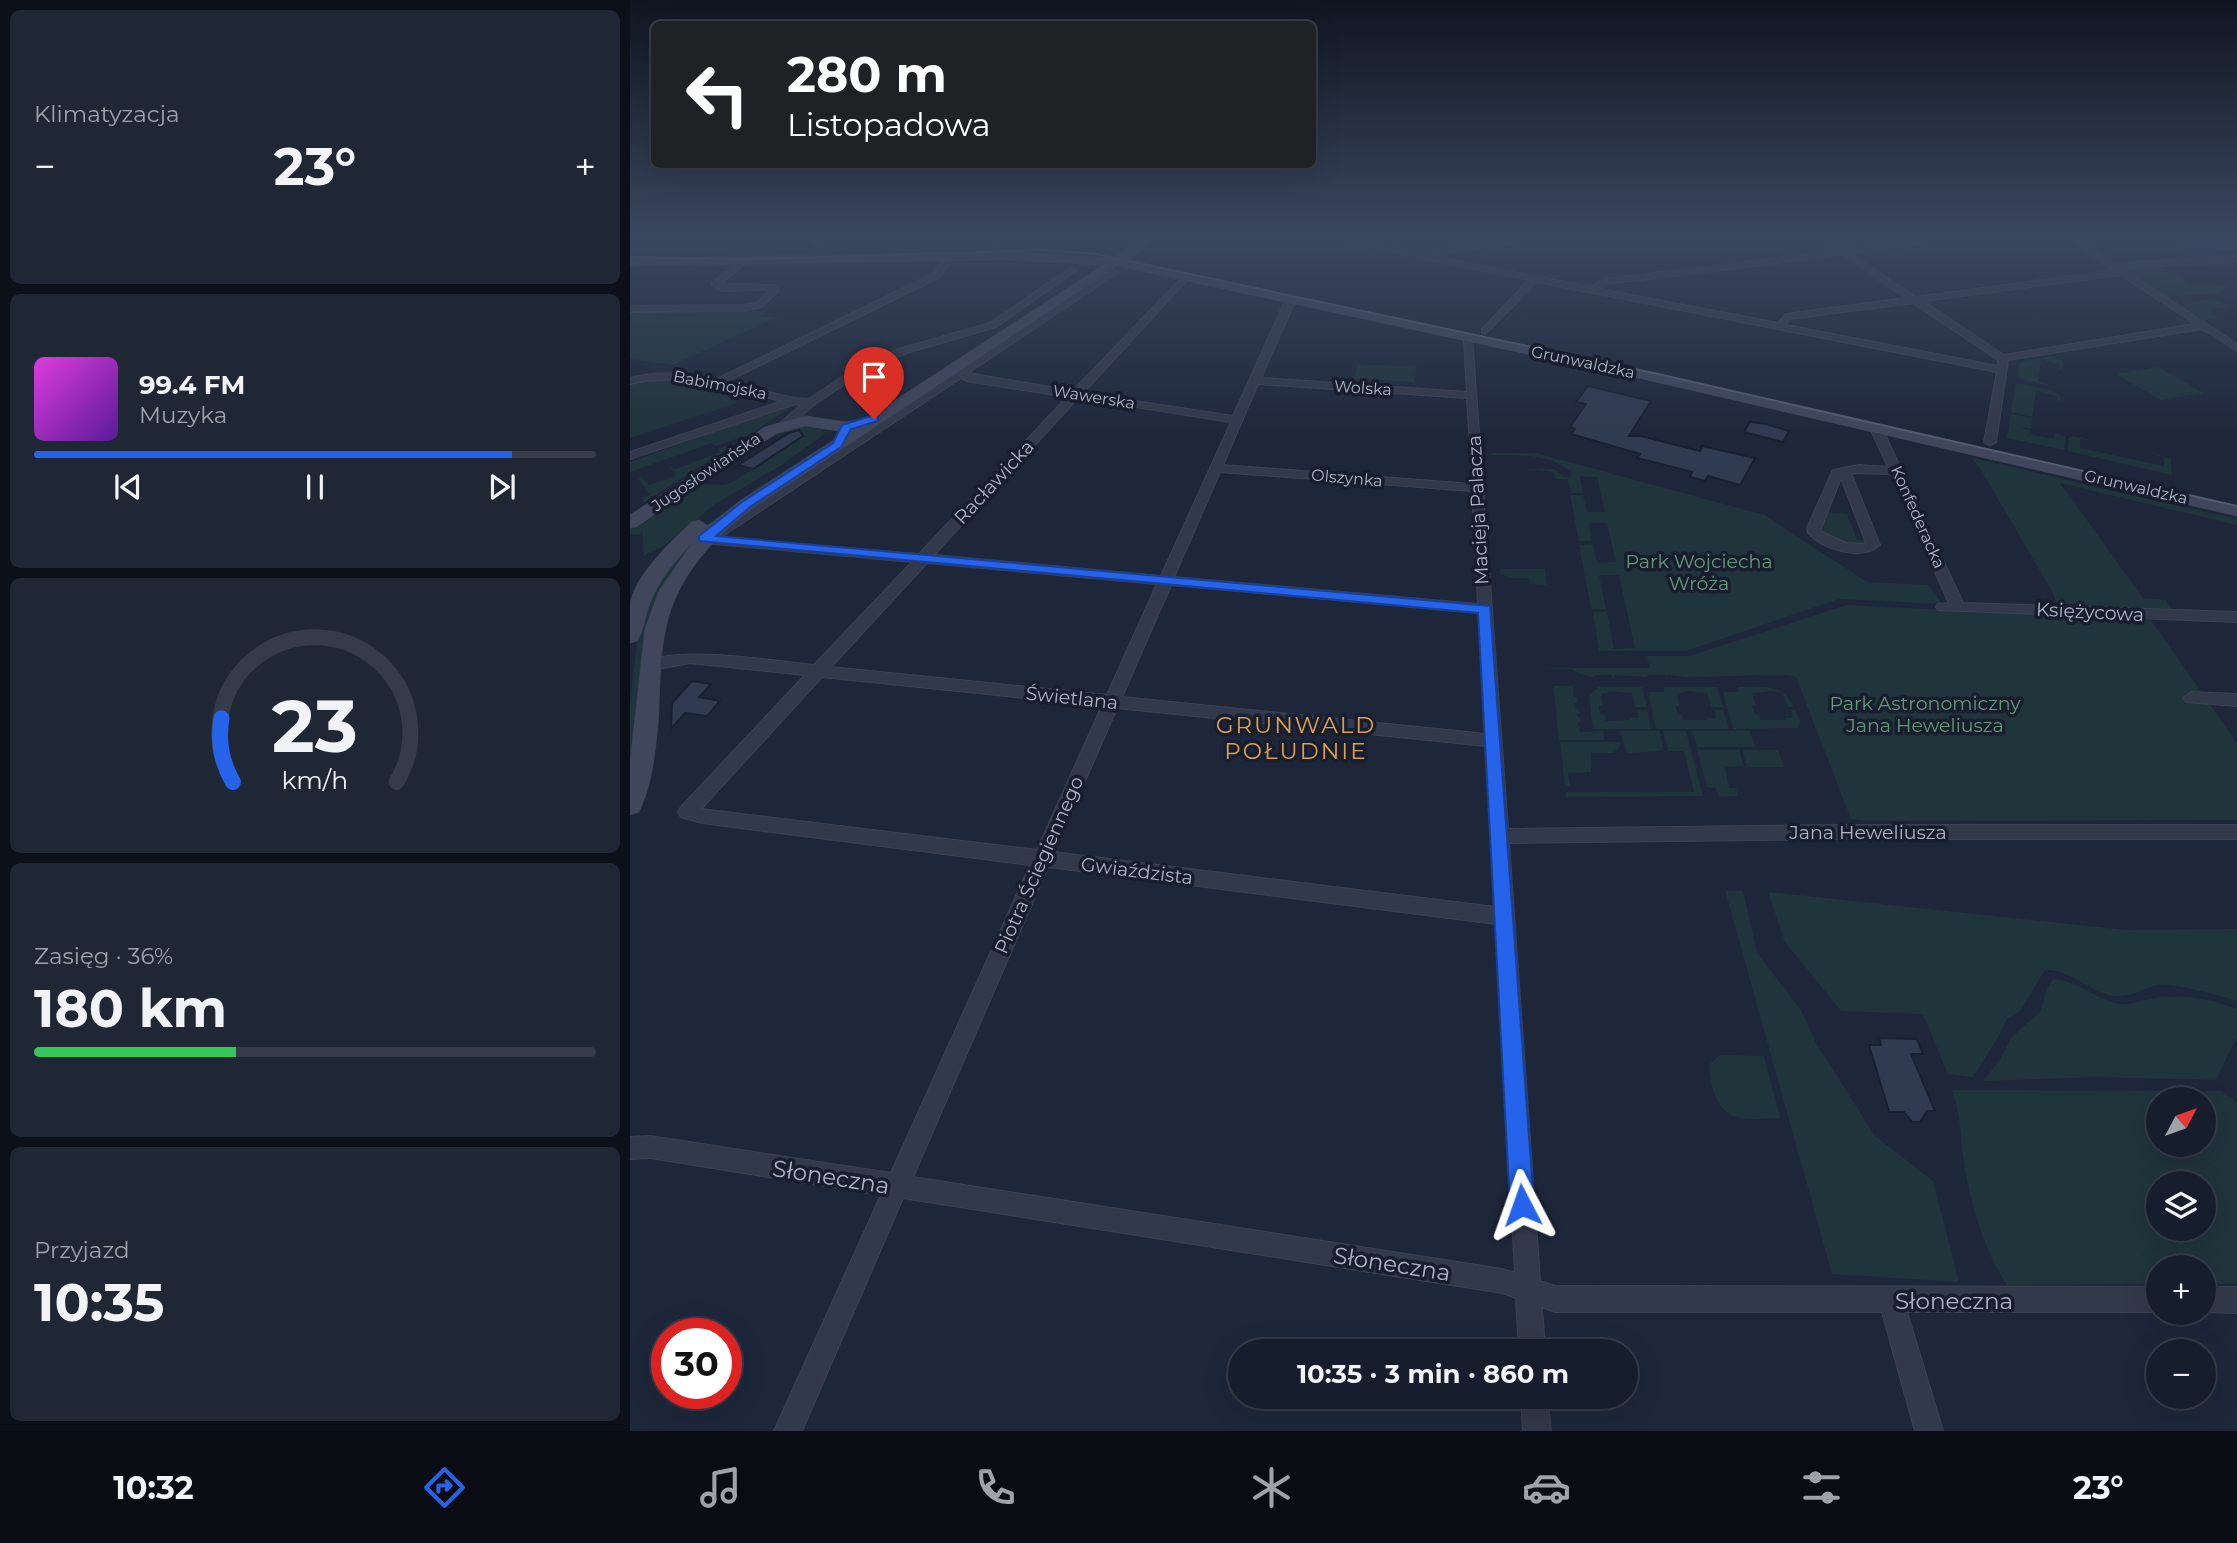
<!DOCTYPE html>
<html lang="pl">
<meta charset="utf-8">
<style>
body{margin:0;font-family:Montserrat,sans-serif;background:#1f2634;color:#f1f3f6;height:100vh;display:flex;flex-direction:column;font-size:26px;white-space:nowrap}
*{box-sizing:border-box;margin:0}
p{font-size:23px;color:#9ea2a9}
.icon{flex:none;width:38px;height:38px;fill:none;stroke:currentColor;stroke-width:2;stroke-linecap:round;stroke-linejoin:round}
.map{position:relative;flex:1;overflow:hidden}
.panel{display:flex;flex-direction:column;gap:10px;padding:10px;background:#0c1018;width:630px}
.panel>*{flex:none}
.top-card{position:absolute;left:21px;top:21px;width:665px;height:147px;border-radius:10px;box-shadow:0 7px 28px #0002,0 0 0 2px #353b48;background:#202124;color:#fff;overflow:hidden}
.needle{width:46px;rotate:49deg}
.buttons{position:absolute;left:1516px;top:1087px;display:grid;gap:14px}
.buttons a{display:grid;place-items:center;width:70px;height:70px;border-radius:50%;background:#161d2c;box-shadow:0 7px 28px #0002,0 0 0 2px #353b48;font-size:35px}
.speed{position:absolute;left:21px;top:1318px;display:flex;gap:14px;font-size:35px;font-weight:700;text-align:center}
.speed>*{display:grid;place-content:center;width:91px;height:91px;border-radius:50%;background:#161d2c;box-shadow:0 7px 28px #0002,0 0 0 2px #353b48;line-height:1}
.speed .limit{border:10px solid #d22;background:#fff;color:#111}
.pin{position:absolute;display:grid;place-items:center;width:60px;height:60px;color:#fff;margin:-72px -30px;border-radius:50% 50% 50% 0;rotate:-45deg;box-shadow:0 0 7px #0007}
.pin .icon{rotate:45deg}
.me{position:absolute;width:77px;margin:-38px;rotate:356deg;stroke-linejoin:round;filter:drop-shadow(0 0 5px #0008)}
.turn{display:flex;align-items:center;gap:24px;height:147px;padding:0 21px;font-size:32px}
.turn .icon{width:91px;height:91px;stroke-width:2.5}
.turn b{display:block;font-size:49px;line-height:60px}
.big{font-size:52px;font-weight:700;line-height:1.1}
.panel .tile{flex:1;display:flex;flex-direction:column;justify-content:center;gap:10px;min-width:0;padding:0 24px;border-radius:10px;background:#1f2634}
.panel .dial{align-items:center;gap:0}
.dial svg{height:182px;overflow:visible;fill:none;stroke:#353b48;stroke-width:7;stroke-linecap:round;text-anchor:middle}
.dial text{fill:#f1f3f6;stroke:none}
.song{display:flex;align-items:center;gap:21px}
.cover{width:84px;height:84px;border-radius:10px;background:linear-gradient(135deg,hsl(300 70% 55%),hsl(270 70% 35%))}
.played{height:7px;border-radius:4px;background:linear-gradient(90deg,#2563eb 85%,#353b48 85%)}
.keys{display:flex;justify-content:space-around;direction:ltr}
.heat{display:flex;justify-content:space-between;align-items:center;font-size:38px;direction:ltr}
.charge{height:10px;border-radius:5px;background:linear-gradient(90deg,#34c759 36%,#353b48 0)}
.trip{position:absolute;left:598px;top:1339px;width:410px;height:70px;border-radius:35px;background:#161d2c;box-shadow:0 7px 28px #0002,0 0 0 2px #353b48;font-weight:700;line-height:70px;text-align:center}
.tab-bar{display:flex;height:112px;justify-content:space-around;align-items:center;background:#090c12;color:#9ea2a9}
.tab-bar .icon{width:49px;height:49px}
.tab-bar .active{color:#2563eb}
.tab-bar b{font-size:32px;color:#f1f3f6}
main{display:flex;flex:1;min-height:0}
.map>svg:first-child{display:block}
.green{fill:#20343b;fill-rule:evenodd}
.building{fill:#303a51;stroke:#1a2030;stroke-width:2}
.lines{fill:none;stroke-linecap:round;stroke-linejoin:round}
.street-casing{stroke:#3c4253;stroke-width:2}
.secondary-casing{stroke:#3c4253;stroke-width:1}
.street{fill:#32394a;fill-rule:evenodd}
.secondary{fill:#40475d;fill-rule:evenodd}
.tram{stroke:#535c71;stroke-width:2}
.route{fill:#2563eb;stroke:#184099;stroke-width:2}
.labels{text-anchor:middle;dominant-baseline:central;stroke-width:7;stroke-linejoin:round;paint-order:stroke}
.far-street-label{font-size:16px;fill:#acb3c7;stroke:#181e2e}
.street-label{font-size:19px;fill:#acb3c7;stroke:#181e2e}
.park-label{font-size:19px;fill:#629975;stroke:#181e2e}
.quarter-label{font-size:23px;letter-spacing:2px;fill:#dd9f51;stroke:#181e2e}
.near-street-label{font-size:23px;fill:#acb3c7;stroke:#181e2e}
</style>
<main>
<section class="panel">
<div class="tile"><p>Klimatyzacja</p>
<div class="heat"><a>−</a><b class="big">23°</b><a>+</a></div>
</div>
<div class="tile">
<div class="song"><i class="cover"></i><div><b>99.4 FM</b><p>Muzyka</p></div></div>
<div class="played"></div>
<div class="keys"><svg class="icon" aria-label="previous" viewBox="0 0 24 24"><path d="M18 5L8 12l10 7zM5 5v14"/></svg><svg class="icon" aria-label="pause" viewBox="0 0 24 24"><path d="M8 5v14M16 5v14"/></svg><svg class="icon" aria-label="next" viewBox="0 0 24 24"><path d="M6 5l10 7-10 7zM19 5v14"/></svg></div>
</div>
<div class="tile dial"><svg viewBox="0 0 100 80">
<path d="M14 69A42 42 0 1 1 86 69"/>
<path d="M14 69A42 42 0 0 1 9 41" stroke="#2563eb"/>
<text x="50" y="56" font-size="32" font-weight="700">23</text>
<text x="50" y="72" font-size="11">km/h</text>
</svg></div>
<div class="tile"><p>Zasięg · 36%</p><b class="big">180 km</b><div class="charge"></div></div>
<div class="tile"><p>Przyjazd</p><b class="big">10:35</b></div>
</section>
<div class="map">
<svg width="1607" height="1431" viewBox="0 0 1607 1431">
<rect width="100%" height="100%" fill="#1e273a"/>
<!-- green -->
<path class="green" d="M1531 266 1561 284 1596 285 1601 288 1587 289 1591 293 1537 296 1494 268Z
M1585 299 1598 307 1578 308 1583 312 1580 313 1589 319 1574 320 1549 304Z
M134 311 128 317H147L43 365 0 359V313Z
M1423 356 1433 362 1432 369H1429V364L1411 360 1408 381 1426 387 1387 378 1389 362Z
M728 364 787 367 784 382 724 379Z
M1528 367 1574 393 1531 400 1486 374Z
M39 378 103 391 107 403 0 438V386L8 381Z
M1386 383 1420 390 1430 395 1431 401H1427V396L1406 391 1402 417 1381 412Z
M160 404 164 405 119 435 85 446 82 443 0 472V462Z
M1381 414 1402 418 1401 429 1388 427 1400 430V434L1423 439 1425 433 1436 436 1434 450 1377 438Z
M171 426 191 429 195 434 150 466 85 504 35 545 13 556C15 545 11 537 13 530L9 535 0 534V527L17 521 70 484 94 485 103 482 175 436 158 432 135 439 139 434Z
M1442 436 1462 440 1450 439V448L1534 466V458L1520 452 1541 459 1542 475 1438 451 1439 438Z
M207 437C142 480 77 516 34 584L4 757 0 759V704L7 641 21 592 58 543 76 525 124 490Z
M108 442 18 500 14 502 12 498 20 495 8 478 12 477 19 485 46 476 40 467 46 469 90 452 88 449Z
M1299 448 1607 519V525L1430 483 1513 598 1536 600 1542 610 1435 608 1426 603 1423 593 1351 470 1342 458Z
M860 453H906L1134 515 1237 582 1298 585 1312 604 1209 599 1056 651H969L963 612H977L984 649 1005 648 989 575H969L976 609H961L949 545 963 544 967 563 986 562 977 523H959L962 541H949L940 495H953L957 512H975L967 477 950 476 953 493H941L937 479H925L924 472 896 469H924L933 477H941L940 471C918 453 886 455 860 455Z
M1192 512 1217 514 1227 540 1236 541 1235 544H1207L1187 533Z
M915 569 917 585 900 584 899 578H880L870 573 871 569Z
M1217 605 1521 620 1607 743V820L1236 821 1221 819 1166 677 1155 675 1057 677 1038 675 1036 677 1035 675H1017V677L985 675 983 678 982 675H964V678L950 674 942 669 901 668H1020L1017 656H1059Z
M923 686H943L944 697H947L948 702 945 703 946 709H949L950 713 947 714 951 722H948L950 732 973 731 974 740H929Z
M968 687H1012L1017 707H1005L1002 693 979 691 978 693 971 694 973 706H969L970 714 975 715 976 721 1000 720V718H1009L1007 710H1017L1021 729H963L959 696Z
M1034 687H1087L1093 707H1081L1077 693 1054 691V693L1047 694 1049 706H1045L1048 714 1052 715 1054 720H1077V718H1086L1084 710H1093L1099 729H1026L1018 692H1034Z
M1108 687C1131 687 1154 683 1164 707H1158L1152 693 1144 691 1122 693 1126 705 1122 706 1125 714 1129 715 1131 720H1155V718H1163L1161 710H1165L1170 722 1168 728 1103 729 1093 692H1109Z
M990 731H1030L1033 747 1031 751 997 753Z
M1033 731H1056L1073 796 936 797V792H1064L1054 751H1038Z
M1062 731H1120L1125 747H1067Z
M930 742H989L990 747 983 753H961V772L938 773 940 786H935Z
M1067 750H1109L1114 766 1095 767 1099 788H1106L1108 796 1089 797 1086 788 1077 787Z
M1112 750H1148L1154 767H1117Z
M1095 890 1113 891 1127 953 1171 1010 1186 1043 1245 1136 1303 1181 1329 1282 1202 1274Z
M1138 892 1496 930 1607 929V1001C1590 996 1543 982 1527 985 1514 989 1500 997 1485 996 1460 993 1441 969 1415 970L1390 1011 1377 1019 1370 1034 1343 1077 1318 1074 1293 1014 1211 1011 1155 942Z
M1423 979C1447 980 1466 999 1489 1004 1502 1006 1519 997 1532 997 1558 995 1583 1000 1607 1009V1037L1586 1080 1466 1077 1353 1081 1369 1061 1381 1038 1411 1011 1416 991Z
M1090 1055 1134 1056 1150 1118C1138 1118 1123 1120 1111 1118 1086 1115 1079 1083 1080 1064Z
M1322 1090 1592 1091 1607 1102V1284H1573V1267H1528V1284L1377 1285C1356 1255 1341 1205 1335 1169 1330 1141 1332 1118 1322 1090ZM1528 1099H1573V1144H1528ZM1528 1183H1573V1228H1528Z"/>
<!-- building -->
<path class="building" d="M1529 236H1607V251H1554Z
M958 386 1021 401 999 436H1011L1070 451 1072 446 1125 458 1110 485 1078 476 1075 481 1060 477 1062 472 1007 458 1010 454 941 434 945 429 940 427 956 404 946 402Z
M1120 422 1136 424 1159 431 1153 442 1114 432Z
M169 430 173 436 123 469 108 465 159 433Z
M62 681 81 684 69 697 90 701 77 716 55 713 41 729 42 703Z
M1249 1038 1287 1039 1293 1054H1281L1305 1111H1297L1290 1122H1282L1274 1112H1259L1239 1045H1251Z"/>
<g class="lines">
<!-- street casing -->
<g class="street-casing">
<path id="street" d="M199 236H212L185 245 181 243Z
M367 236H375L368 246H362Z
M481 236H490L484 240Z
M682 236H699L798 255 812 248 919 236H945L814 253 808 257 961 287 973 279 1205 251 1185 236H1195L1215 249 1323 236H1348L1221 254 1286 297 1484 270 1434 236H1444L1485 263 1607 256V262L1492 268 1607 344V351L1572 329 1378 360 1366 442 1360 445 1354 442 1367 372 907 282 855 334 852 333V329L899 280ZM1212 255 1276 298 1156 314 1148 323 970 289 976 284ZM1491 275 1565 324 1374 355 1293 301ZM1283 303 1368 360V366L1156 325 1159 319Z
M318 254 325 256 308 278 96 382 164 398 179 399 233 363 272 348 360 323 440 268 447 270 366 327 280 352 241 367 185 404 158 427 148 425 171 405 165 404 0 459V452L152 401C101 390 52 371 0 384V378C31 370 55 373 85 380L302 274Z
M111 259 115 262 114 264 91 284 145 285 149 290 132 307 112 311 0 312V306L112 305 126 303 140 290 91 291 81 284Z
M482 270 489 272 338 373 443 391 556 273 559 274V278L453 393 603 416 656 299 661 296 666 299 631 378 837 392 834 339 842 337 878 829 1217 825H1607V839H1217L879 843 910 1281 925 1286 1528 1287V1312H1277L1313 1431H1285L1252 1312H925L912 1307 915 1351H889L886 1298 872 1293 273 1198 172 1431H144L251 1195 20 1158 0 1159V1137L20 1136 261 1173 400 865 72 823 51 817 48 812 51 807 175 675 60 663 22 670 15 665C32 643 154 662 184 665L282 562 74 543 68 539 69 536 289 554 437 397 337 381 331 378 94 535 89 536 83 532 325 372 322 368 323 366 332 368ZM628 384 837 398 842 484 593 465ZM448 398 601 422 531 576 304 555ZM590 472 842 491 848 604 544 577ZM297 563 527 584 477 695 201 667ZM541 585 849 613 856 734 492 697ZM192 677 472 706 407 850 71 809ZM487 708 856 746 865 907 424 852ZM418 867 866 924 885 1273 872 1269 283 1177Z
M1246 425 1252 428 1333 603 1607 612V622L1308 610 1306 607 1308 604 1319 603 1261 474 1221 473 1250 545C1231 562 1193 549 1178 533L1177 528 1203 470 1229 465 1258 467 1240 428ZM1211 478 1236 543 1233 544 1216 543 1190 531Z
M1561 692 1607 694V706L1556 702 1553 698Z
M1573 1287H1607V1313L1573 1312Z
M891 1396H917L921 1431H893Z"/>
</g>
<!-- secondary casing -->
<g class="secondary-casing">
<path id="secondary" d="M517 236H531L497 260 1000 368 1607 506V516L1000 376 487 266 122 509C82 539 47 577 36 627 29 658 30 692 28 724 25 753 22 785 9 812L0 815V763L15 629 29 591 62 543C45 561 29 580 20 603 15 615 14 630 7 641L0 643C0 631 0 617 0 605 4 576 42 540 62 522L69 520 78 526 110 501 216 432 175 426 147 433 6 527 0 528V515L135 427 175 416 216 422 238 418 473 265 375 260 0 266V258L375 252 483 258Z"/>
</g>
<!-- street -->
<use href="#street" class="street"/>
<!-- secondary -->
<use href="#secondary" class="secondary"/>
<!-- tram -->
<path class="tram" d="M0 257 124 259 415 250 466 254 1028 374 1607 506"/>
</g>
<!-- sky -->
<linearGradient id="sky" x2="0" y2="1"><stop stop-color="#101520"/><stop offset="0.54" stop-color="#3b4760"/><stop offset="1" stop-color="#3b4760" stop-opacity="0"/></linearGradient>
<rect width="1607" height="436" fill="url(#sky)"/>
<!-- route -->
<path class="route" d="M244 415 248 416V421L221 429 211 447 120 507 86 536 860 606 904 1205 901 1214 892 1217 884 1214 880 1205 848 613 69 541V536L112 502 203 443 212 425Z"/>
<g class="labels">
<!-- far-street labels -->
<g class="far-street-label">
<text transform="translate(953 362) rotate(12)">Grunwaldzka</text>
<text transform="translate(90 385) rotate(11)">Babimojska</text>
<text transform="translate(733 388) rotate(4)">Wolska</text>
<text transform="translate(464 397) rotate(9)">Wawerska</text>
<text transform="translate(76 472) rotate(-34)">Jugosłowiańska</text>
<text transform="translate(717 478) rotate(5)">Olszynka</text>
<text transform="translate(1506 487) rotate(13)">Grunwaldzka</text>
<text transform="translate(1288 517) rotate(66)">Konfederacka</text>
</g>
<!-- street labels -->
<g class="street-label">
<text transform="translate(364 482) rotate(-47)">Racławicka</text>
<text transform="translate(848 510) rotate(-93)">Macieja Palacza</text>
<text transform="translate(1460 612) rotate(3)">Księżycowa</text>
<text transform="translate(442 698) rotate(6)">Świetlana</text>
<text x="1238" y="832">Jana Heweliusza</text>
<text transform="translate(409 865) rotate(-66)">Piotra Ściegiennego</text>
<text transform="translate(507 871) rotate(7)">Gwiaździsta</text>
</g>
<!-- park labels -->
<g class="park-label">
<text x="1069" y="561">Park Wojciecha<tspan x="1069" dy="22">Wróża</tspan></text>
<text x="1295" y="703">Park Astronomiczny<tspan x="1295" dy="22">Jana Heweliusza</tspan></text>
</g>
<!-- quarter labels -->
<g class="quarter-label">
<text x="666" y="725">GRUNWALD<tspan x="666" dy="26">POŁUDNIE</tspan></text>
</g>
<!-- near-street labels -->
<g class="near-street-label">
<text transform="translate(201 1177) rotate(9)">Słoneczna</text>
<text transform="translate(762 1264) rotate(9)">Słoneczna</text>
<text x="1324" y="1301">Słoneczna</text>
</g>
</g>
</svg>
<div class="buttons">
<a><svg class="needle" viewBox="-14 -14 28 28"><path d="M0-13l5 13h-10z" fill="#e53935"/><path d="M0 13l5-13h-10z" fill="#9ea2a9"/></svg></a>
<a><svg class="icon" aria-label="layers" viewBox="0 0 24 24"><path d="M12 4l9 5-9 5-9-5zM3 14l9 5 9-5"/></svg></a>
<a>+</a>
<a>−</a>
</div>
<div class="speed"><div class="limit">30</div></div>
<div class="pin" style="left:244px;top:419px;background:#d93025"><svg class="icon" aria-label="arrive" viewBox="0 0 24 24"><path d="M6 21V4h12l-3 4 3 4H6"/></svg></div>
<svg class="me" style="left:892px;top:1205px" viewBox="-20 -20 40 40"><path d="M0-17L14 15 0 8-14 15z" fill="#2563eb" stroke="#fff" stroke-width="4"/></svg>
<div class="trip">10:35 · 3 min · 860 m</div>
<div class="top-card">
<div class="turn"><svg class="icon" aria-label="left" viewBox="0 0 24 24"><path d="M17 20v-9H6M10 6l-5 5 5 5"/></svg><div><b>280 m</b>Listopadowa</div></div>
</div>
</div>
</main>
<nav class="tab-bar">
<b>10:32</b>
<svg class="icon active" aria-label="directions" viewBox="0 0 24 24"><path d="M12 3l9 9-9 9-9-9zM9 14v-3h6M13 9l2 2-2 2"/></svg>
<svg class="icon" aria-label="music" viewBox="0 0 24 24"><path d="M9 18V5l10-2v13"/><circle cx="6" cy="18" r="3"/><circle cx="16" cy="16" r="3"/></svg>
<svg class="icon" aria-label="phone" viewBox="0 0 24 24"><path d="M5 4h4l2 5-3 2q2 4 5 5l2-3 5 2v4C11 20 4 13 5 4z"/></svg>
<svg class="icon" aria-label="climate" viewBox="0 0 24 24"><path d="M12 3v18M4 7l16 10M4 17L20 7"/></svg>
<svg class="icon" aria-label="car" viewBox="0 0 24 24"><path d="M5 17H2v-5l4-1 3-4h7l3 4 3 1v5h-3M9 17h6M6 11h13"/><circle cx="7" cy="17" r="2"/><circle cx="17" cy="17" r="2"/></svg>
<svg class="icon" aria-label="filters" viewBox="0 0 24 24"><path d="M4 7h16M4 17h16"/><circle cx="9" cy="7" r="2"/><circle cx="15" cy="17" r="2"/></svg>
<b>23°</b>
</nav>
